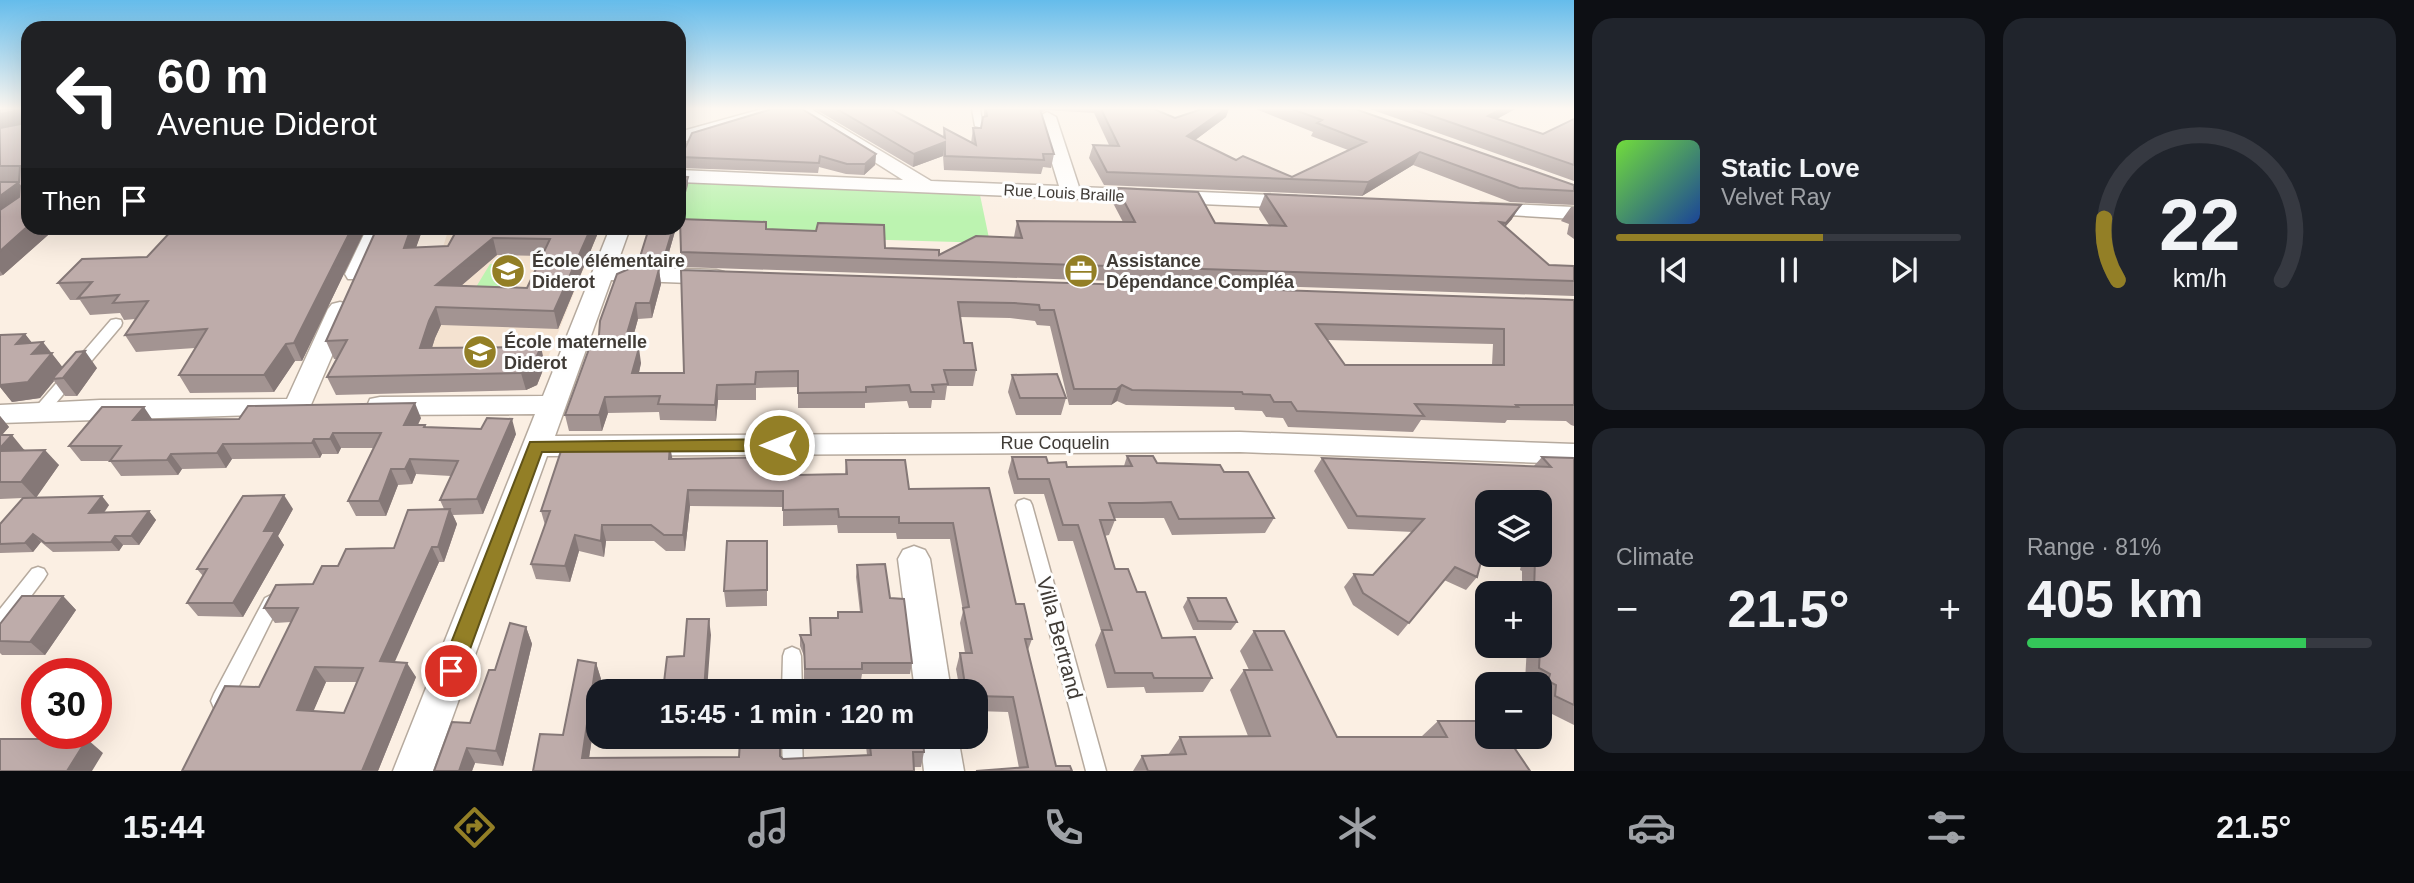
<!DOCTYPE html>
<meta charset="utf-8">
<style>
body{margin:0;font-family:Arial,sans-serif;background:#20242c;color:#f1f3f6;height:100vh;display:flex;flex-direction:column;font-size:26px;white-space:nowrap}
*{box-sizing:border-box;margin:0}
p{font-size:23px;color:#9ea1a6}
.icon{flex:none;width:38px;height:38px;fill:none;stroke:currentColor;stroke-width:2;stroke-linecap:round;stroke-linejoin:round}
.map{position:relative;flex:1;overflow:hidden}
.side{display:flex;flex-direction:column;gap:18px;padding:18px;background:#0d0f14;width:840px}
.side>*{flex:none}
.hud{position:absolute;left:21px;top:21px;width:665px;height:214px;border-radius:21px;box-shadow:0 7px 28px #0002;background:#202124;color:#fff;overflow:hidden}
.controls{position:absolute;left:1475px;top:490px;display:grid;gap:14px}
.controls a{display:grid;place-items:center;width:77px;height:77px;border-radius:14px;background:#171b24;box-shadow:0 7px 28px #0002;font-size:35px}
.speed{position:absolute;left:21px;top:658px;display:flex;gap:14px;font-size:35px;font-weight:700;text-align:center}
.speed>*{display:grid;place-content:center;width:91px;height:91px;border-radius:50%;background:#171b24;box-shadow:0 7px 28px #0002;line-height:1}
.speed .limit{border:10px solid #d22;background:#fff;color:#111}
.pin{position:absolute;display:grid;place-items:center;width:60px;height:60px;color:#fff;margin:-30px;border:4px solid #fff;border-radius:50%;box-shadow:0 2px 7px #0007}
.me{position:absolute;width:77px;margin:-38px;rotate:270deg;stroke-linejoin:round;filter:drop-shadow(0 0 5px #0008)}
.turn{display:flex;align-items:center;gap:24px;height:147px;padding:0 21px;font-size:32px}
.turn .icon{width:91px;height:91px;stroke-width:2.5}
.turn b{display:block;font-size:49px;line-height:60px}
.then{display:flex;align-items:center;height:66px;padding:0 21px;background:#0003;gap:14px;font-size:26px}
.big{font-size:52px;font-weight:600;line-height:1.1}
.side .tile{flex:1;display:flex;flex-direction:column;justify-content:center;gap:10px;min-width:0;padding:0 24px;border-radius:21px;background:#20242c}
.side .dial{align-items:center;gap:0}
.dial svg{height:182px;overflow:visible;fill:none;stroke:#363941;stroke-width:7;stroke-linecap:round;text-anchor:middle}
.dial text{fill:#f1f3f6;stroke:none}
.song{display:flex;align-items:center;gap:21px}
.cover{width:84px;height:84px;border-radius:10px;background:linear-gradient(135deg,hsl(100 70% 55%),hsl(220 70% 35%))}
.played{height:7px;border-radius:4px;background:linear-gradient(90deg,#937f26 60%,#363941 60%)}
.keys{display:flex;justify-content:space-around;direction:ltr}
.heat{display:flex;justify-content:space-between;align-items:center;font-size:38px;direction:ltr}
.charge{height:10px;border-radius:5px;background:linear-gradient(90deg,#34c759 81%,#363941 0)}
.side .tiles{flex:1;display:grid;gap:18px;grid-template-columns:repeat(2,1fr)}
.trip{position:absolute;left:586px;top:679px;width:402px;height:70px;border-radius:21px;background:#171b24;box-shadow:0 7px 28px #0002;font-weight:600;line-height:70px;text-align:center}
.menu{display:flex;height:112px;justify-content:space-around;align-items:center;background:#090b0e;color:#9ea1a6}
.menu .icon{width:49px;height:49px}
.menu .active{color:#937f26}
.menu b{font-size:32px;color:#f1f3f6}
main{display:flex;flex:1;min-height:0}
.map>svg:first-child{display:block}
.built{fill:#f4e2d0}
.green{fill:#bcf3b0}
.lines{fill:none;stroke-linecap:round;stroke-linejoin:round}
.service-casing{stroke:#b6aa9e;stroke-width:3}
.minor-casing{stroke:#b6aa9e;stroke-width:3}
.service{fill:#fff;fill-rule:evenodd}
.minor{fill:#fff;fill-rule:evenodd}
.wall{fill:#a39492;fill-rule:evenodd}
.shaded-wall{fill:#857877}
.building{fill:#beacaa;stroke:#857877;stroke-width:2;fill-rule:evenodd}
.route{fill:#937f26;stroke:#605319;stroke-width:2}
.labels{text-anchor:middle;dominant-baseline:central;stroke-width:6;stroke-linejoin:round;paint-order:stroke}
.far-street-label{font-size:16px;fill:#403b36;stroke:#fefefe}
.poi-label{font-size:18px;font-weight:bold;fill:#403b36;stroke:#fefefe;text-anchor:start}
.street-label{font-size:18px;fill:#403b36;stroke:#fefefe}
.near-street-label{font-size:21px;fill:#403b36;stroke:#fefefe}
</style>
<main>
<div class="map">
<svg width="1574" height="771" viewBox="0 0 1574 771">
<rect width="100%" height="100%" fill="#fbefe3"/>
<!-- built -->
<path class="built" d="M449 228H600L537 385 526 390 397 391Z"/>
<!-- green -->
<path class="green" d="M681 182 980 195 990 243 682 234Z
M490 264 524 266 506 298 470 297Z"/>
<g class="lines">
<!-- service casing -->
<g class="service-casing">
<path id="service" d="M972 109H980L983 128 975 126Z
M116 319 121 320 122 323 121 326 45 416H35L33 412 35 408 111 320Z
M1024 499 1030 501 1032 505 1106 771H1086L1016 505 1018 501Z
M38 567 44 569 47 574 44 579 6 629 0 631V609L32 569Z
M271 595 277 598 280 603 228 708 221 710 214 708 211 701 214 694 265 598Z
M792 647 799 650 801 656 802 691H782L783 656 785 650Z
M782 737H802L803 771H783Z"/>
</g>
<!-- minor casing -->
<g class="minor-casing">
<path id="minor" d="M762 109H788L786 113 679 143V132Z
M791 109H811L931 181 1059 186 1038 117 1047 112 1056 117 1079 187 1296 196 1303 198 1306 202 1303 206 1296 208 679 182V170L903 180Z
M1481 203 1574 207V219L1474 213 1471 209 1474 205Z
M367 228H387L364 279H348L345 274Z
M610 228H630L616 267 716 270 724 272 727 277 724 282 716 284 611 280 555 436 1240 432 1574 444V464L1240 452 547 456 433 771H393L535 414 380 415 370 413 367 406 370 399 380 397 543 396Z
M340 302 348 304 352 309 307 414 297 416 290 414 0 423V405L100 400 287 399 328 309 332 304Z
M914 546 925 550 930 559 951 691H915L898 559 903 550Z
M920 737H958L964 771H924Z"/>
</g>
<!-- service -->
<use href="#service" class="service"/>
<!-- minor -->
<use href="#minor" class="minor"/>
</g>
<!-- wall -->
<path class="wall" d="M0 109H28V228H56L3 275 0 276Z
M815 109H891L943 137 944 128 971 143 973 128H981L984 117V109H1154L1175 118 1226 117 1195 140 1236 160 1292 177 1348 150 1311 136 1313 132 1256 109H1355L1574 185V205L1510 202 1413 165 1362 196 1104 185 1089 158 1093 145H1109L1094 113 1046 110 1041 113 1054 154 1051 168 1043 167 1041 174 944 170 943 156 913 167Z
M1370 109H1515L1497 119 1543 134 1574 119V181Z
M876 154 875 165 864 175 846 174 819 167 818 173 682 168 681 157Z
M1117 188 1215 223 1269 225 1259 209 1265 194 1512 219 1505 227 1549 265 1574 266V296L682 267 681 252 766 229 885 248 939 255 1014 237 1017 221 1123 222 1113 203Z
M1571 207H1574V239L1567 234 1569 224 1561 221Z
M133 228H366L302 361H295L274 392 190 393 179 375 195 348 136 352 125 335 135 319 124 320 120 313 90 315 80 300H70L58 283 147 257 172 230 135 231Z
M423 228 416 247 448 246 458 228H600L558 329 441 325 435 338 432 348 545 365 537 385 526 390 336 395 327 377 337 359H334L326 341ZM497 255 542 256 527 288 461 286Z
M676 228 665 266 641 265 640 257Z
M659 269 661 284 652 318 638 319 630 347 641 363 639 373H684L681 270 1574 300V426L1571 425 1566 421 1507 420 1505 423 1421 420 1413 432 1288 427 1283 418 1266 417 1262 411 1235 410 1234 407 1126 405 1117 401 1111 405H1069L1050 326 1037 325 1035 321 1010 318 960 317 964 343 976 370 973 386H947L945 400H932L931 408H909L907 401 865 403V408H798V387L756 388V400H718L716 421 660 420 659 412 608 413 602 431H569L565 415 598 349ZM1327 340 1493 344 1492 365H1345Z
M25 334 32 343 51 353 62 367 97 368 77 396H65L54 381 40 398 12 402 0 387V335Z
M1012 375 1066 398 1061 415H1016L1008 392Z
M0 416 9 427 2 435 25 450 59 465 36 497 109 505 104 513 149 511 156 520 139 545H123L119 551 53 552 41 542 33 552 0 553V524L23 498 0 499Z
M421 418 418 425H425L426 427 516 434 483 514 453 515 457 524 444 562H439L394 662 416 677 378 771 259 687 291 622 275 623 264 608 313 584 338 566 394 548 444 509 440 500 451 476 416 474 412 484 398 485 386 516H356L348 501 373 448H341L338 454H322L320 458 232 459 226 468 182 469 178 475 121 476 110 461H81L69 446 153 420ZM326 682H357L344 713 313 711Z
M591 446 672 459 798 475 845 474 846 460 909 489 989 488 1016 604 1032 639 1028 650 1056 766 1019 768 1008 712 976 711V691H960L956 669 960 653H965L960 623 963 611 950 539H897L896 533H838L837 525 783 526V507L690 506 685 551H666L654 541H606L604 557 579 551 570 582 536 579 531 564 545 525 541 511Z
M1127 456 1157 463 1224 472 1274 518 1265 533 1172 535 1164 518H1115V520L1109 535 1104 536 1115 569 1137 592 1162 638 1212 678 1203 692 1146 693 1144 687 1107 688 1095 645 1101 631 1073 541H1058L1044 494H1014L1008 472 1012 457 1048 463 1067 467 1124 466Z
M1542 457 1574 458V725L1540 708 1542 697 1540 696V684H1532L1525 681 1527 646H1540V593H1522V571L1520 570 1523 555H1540V502H1488V548H1484L1477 577 1466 590 1444 580 1398 636 1353 605 1344 587 1354 574 1373 575 1413 532 1348 529 1314 471 1322 458 1533 467Z
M293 509 278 536 284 545 243 617 198 616 187 603 203 576 197 569Z
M767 541V606L726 607 724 591Z
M857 565 890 598 912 663 910 674H862L861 680H804V656L800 646V635H810V618H837L838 612H860L856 577Z
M63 596 76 610 45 655H2L0 653V624Z
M1188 598 1237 622 1231 630H1193L1183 607Z
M526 627 532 644 503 766 475 763 472 771H434L470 723 495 670Z
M1254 631 1337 737H1421L1438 721 1530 771H1133L1142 756 1168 755 1180 737 1248 736 1230 690 1244 670H1249L1240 651Z
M596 663 601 679 589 758 739 757 780 756 783 759 867 755 865 737H923L924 752 921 767 533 771 563 735Z"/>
<!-- shaded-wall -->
<path class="shaded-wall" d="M1225 109H1229L1226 117 1182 150 1187 136Z
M1500 109H1515L1480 128 1488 116Z
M20 110 28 122 0 131V114Z
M945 142 943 156 913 167 914 154Z
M1420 152 1413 165 1362 196 1368 182Z
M876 154 875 165 864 175 865 164Z
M688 177V185L679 218V207Z
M18 183 28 200 0 220V196Z
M1521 205 1512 219 1496 237 1506 223Z
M28 226V228H56L3 275 0 271V251Z
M352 228H366L302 361 294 343Z
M411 228H423L410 265 404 248Z
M591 228H600L558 329 554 311Z
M673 228H676L665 266 664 258Z
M493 238 497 255 442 302 436 285Z
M659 269 661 284 652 318 650 303Z
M636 303 638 319 626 363 623 347Z
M436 307 441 325 435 338 426 366 420 348 429 321Z
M25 334 37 349 43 342 64 369 52 379 54 381 40 398 12 402 0 387V385L16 344Z
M286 344 295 361 274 392 264 375Z
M541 347 545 365 537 385 526 390 521 373Z
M639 348 641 363 635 389 632 373Z
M85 351 97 368 77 396 63 378Z
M717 385 718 400 716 421 715 405Z
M1122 385 1117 401 1111 405 1117 389Z
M605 397 608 413 602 431 599 415Z
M415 403 421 418 410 440 404 425Z
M144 407 154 422 133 420Z
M0 416 9 427 0 437Z
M512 419 516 434 483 514 477 499Z
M333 433 341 448 338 454 330 439Z
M12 435 25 451 0 455V448Z
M314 439 322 454 320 458 312 443Z
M223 444 232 459 226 468 217 453Z
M670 446 673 462 669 459Z
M45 450 59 465 36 498 21 482Z
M171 454 182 469 178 475 167 460Z
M410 459 416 474 412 484 405 469Z
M391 469 398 485 386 516 379 501Z
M688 490 690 506 685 551 683 535Z
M284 495 293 509 278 536 284 545 243 617 233 603 264 531Z
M102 496 109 505 97 522 89 513Z
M450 509 457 524 444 562 438 547Z
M149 511 156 520 139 545 131 536Z
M602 525 606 541 604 557 601 541Z
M33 534 41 542 33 552 25 543Z
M575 535 579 551 570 582 565 566Z
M115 536 123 545 119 551 111 542Z
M432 547 439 562 389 675 380 661Z
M63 596 76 610 45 655 30 642Z
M709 619 711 635 707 691H704Z
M526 627 532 644 503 766 496 751Z
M407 663 416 677 378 771H362Z
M596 663 601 679 587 771 582 758Z
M315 667 326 682 308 724 297 710Z
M87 739 103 753 92 771H67Z
M467 748 475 763 472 771H459Z"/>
<!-- building -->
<path class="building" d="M0 109H28V226L0 251V210L19 197 20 186 18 183 0 196V182H19L20 166H0V128L21 124 20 110 0 114Z
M772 109H802L876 154 865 164H847L820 156 819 163 681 157 692 133Z
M837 109H891L945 138 944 128 976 145 973 128H981L983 117 987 116 986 109H1040L1054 154H1043L1044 160 945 156V142L914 154Z
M1101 109H1154L1175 118 1202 109H1225L1187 136 1236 160 1243 156 1292 177 1366 142 1317 123 1322 120 1292 109H1355L1574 185V191L1519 188 1420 152 1368 182 1107 172 1093 145 1119 146Z
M1412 109H1500L1488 116 1543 134 1574 119V165Z
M679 176 688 177 679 207Z
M1117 188 1198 192 1215 223 1286 226 1265 194 1521 205 1506 223 1500 222 1549 265 1574 266V281L681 252 680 219 766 222V229L816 231 818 223 884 225 885 248 939 250V255L976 236 1022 238 1017 221 1135 222Z
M174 228H352L294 343 286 344 264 375H179L207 329 125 335 148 301 113 303 119 295 78 298 92 282 58 283 82 259 147 257Z
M377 228H411L404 248 448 246 458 228H591L554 311 436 307 429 321 420 348 541 347 532 367 521 373 327 377 347 340 326 341ZM493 238 550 239 527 288 436 285Z
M649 228H673L664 258 640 257Z
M631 268 659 269 650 303H636L623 347 639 348 632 373H684L681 270 1574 300V405H1516L1518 407 1415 404 1424 416 1297 411 1291 402H1274L1270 395 1243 394 1242 392 1132 390 1122 385 1117 389H1074L1054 310H1040L1039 305 1014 303 958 302 964 343H972L976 370H944L948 384 932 385 934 392H911L909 385 866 387V392L798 393V371L756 372 755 384 717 385 715 405 658 404 660 396 605 397 599 415H565L589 349H598L600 321 617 274ZM1316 324 1504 329V365H1345Z
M25 334 16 344 43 342 32 354 52 353 28 382 0 385V335Z
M85 351 63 378 52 379 76 352Z
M1057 374 1066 398H1020L1012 375Z
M415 403 404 425H425L424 427 481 429 487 418 512 419 477 499 440 500 458 461 410 459 405 469H391L379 501H348L381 433H333L330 439H314L312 443 223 444 217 453 171 454 167 460 110 461 121 446H69L102 407H144L133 420 239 419 248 406Z
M0 435H12L0 448Z
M576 442H591L589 446H670L669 459 797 457 798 475 847 474 846 460H905L909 489 989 488 1016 604H1024L1032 639H1025L1056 766H1070L1072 771H976L1028 767 1013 697 976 696V691H966L960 653H972L963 608 969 607 953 523H899V517H839L838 509 783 510V491L688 490 683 535H664L651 525H602L601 541 575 535 565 566 531 564 550 511H541L561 451Z
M45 450 21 482H0V451Z
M1127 456H1153L1157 463 1220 465 1224 472H1248L1274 518 1179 519 1171 502 1141 503H1109L1115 520H1100L1115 569H1128L1137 592H1145L1162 638 1195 637 1212 678H1154L1152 673H1115L1102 630H1112L1078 525H1063L1049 479H1018L1012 457H1046L1048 463 1066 462 1067 467 1132 466Z
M1542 457 1574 458V705L1555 696 1556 685 1548 681 1550 674 1539 668 1541 631 1540 593H1534L1535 558 1532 557 1533 555H1540V502H1488V535L1477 577 1455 567 1409 623 1363 593 1354 574 1373 575 1424 519 1357 516 1322 458 1551 467Z
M284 495 264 531H275L233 603H187L207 569H197L243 496Z
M102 496 89 513 149 511 131 536H115L111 542 45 543 33 534 25 543 0 544V524L23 498Z
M450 509 438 547H432L380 661 407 663 362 771H182L225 686 259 687 298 608H264L276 585 313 584 322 566H338L346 549 394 548 408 510ZM315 667 363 668 344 713 297 710Z
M727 541H767V590L724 591Z
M885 564 890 598 904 599 912 663H862V669H805L804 645 800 635H811L810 618H838V612H862L857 565Z
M22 596H63L30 642 0 641V624Z
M1188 598H1226L1237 622 1198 621Z
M687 619H709L704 691H663L667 657 684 656Z
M510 623 526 627 496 751 467 748 459 771H434L452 722 470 723 489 670H495Z
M1254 631H1284L1337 737H1447L1438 721H1488V737H1507L1530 771H1148L1142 756 1186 754 1180 737 1270 736 1244 670H1272Z
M578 660 596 663 582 758 739 757 740 741H780V756L783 759 871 755 869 737H923L924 752H913L914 771H533L540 734 563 735Z
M0 739H87L67 771H0Z"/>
<!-- sky -->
<linearGradient id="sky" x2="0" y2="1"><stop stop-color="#65bceb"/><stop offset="0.5" stop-color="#fdf8f2"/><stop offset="1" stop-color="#fdf8f2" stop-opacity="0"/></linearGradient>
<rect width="1574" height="217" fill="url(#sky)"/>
<!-- route -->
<path class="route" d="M779 439 788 445 779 451 542 452 462 671 458 678 451 681 443 678 440 671 530 442Z"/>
<!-- icons -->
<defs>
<g id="school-disc" transform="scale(1.75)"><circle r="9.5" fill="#937f26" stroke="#fefefe"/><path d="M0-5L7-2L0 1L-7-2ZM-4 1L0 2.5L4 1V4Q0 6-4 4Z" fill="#fff"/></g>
<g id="office-disc" transform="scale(1.75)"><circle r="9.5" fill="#937f26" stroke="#fefefe"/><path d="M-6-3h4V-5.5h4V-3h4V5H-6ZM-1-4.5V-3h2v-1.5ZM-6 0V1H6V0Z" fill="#fff"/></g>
</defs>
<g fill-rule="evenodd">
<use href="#school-disc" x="508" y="271"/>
<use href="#office-disc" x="1081" y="271"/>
<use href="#school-disc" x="480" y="352"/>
</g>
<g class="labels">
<!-- far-street labels -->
<g class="far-street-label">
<text transform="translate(1064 193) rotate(3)">Rue Louis Braille</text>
</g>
<!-- poi labels -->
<g class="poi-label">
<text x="532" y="261">École élémentaire<tspan x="532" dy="21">Diderot</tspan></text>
<text x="1106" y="261">Assistance<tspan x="1106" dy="21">Dépendance Compléa</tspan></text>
<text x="504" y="342">École maternelle<tspan x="504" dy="21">Diderot</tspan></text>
</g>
<!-- street labels -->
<g class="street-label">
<text x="1055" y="443">Rue Coquelin</text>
</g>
<!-- near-street labels -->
<g class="near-street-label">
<text transform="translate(1060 638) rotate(75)">Villa Bertrand</text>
</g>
</g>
</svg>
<div class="controls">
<a><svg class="icon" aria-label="layers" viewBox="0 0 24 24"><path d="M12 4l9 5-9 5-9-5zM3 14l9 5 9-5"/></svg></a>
<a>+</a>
<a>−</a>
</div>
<div class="speed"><div class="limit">30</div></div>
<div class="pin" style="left:451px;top:671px;background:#d93025"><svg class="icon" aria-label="arrive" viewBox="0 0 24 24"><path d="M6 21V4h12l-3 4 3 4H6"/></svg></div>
<svg class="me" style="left:779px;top:445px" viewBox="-20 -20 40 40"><circle r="17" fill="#937f26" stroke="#fff" stroke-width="3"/><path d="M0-11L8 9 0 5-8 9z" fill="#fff"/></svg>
<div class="trip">15:45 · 1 min · 120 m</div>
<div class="hud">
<div class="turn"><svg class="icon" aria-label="left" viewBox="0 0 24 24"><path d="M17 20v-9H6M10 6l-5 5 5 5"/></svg><div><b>60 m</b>Avenue Diderot</div></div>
<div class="then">Then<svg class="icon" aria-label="arrive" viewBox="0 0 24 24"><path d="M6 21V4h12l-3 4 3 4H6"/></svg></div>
</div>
</div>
<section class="side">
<div class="tiles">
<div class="tile">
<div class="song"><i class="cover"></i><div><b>Static Love</b><p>Velvet Ray</p></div></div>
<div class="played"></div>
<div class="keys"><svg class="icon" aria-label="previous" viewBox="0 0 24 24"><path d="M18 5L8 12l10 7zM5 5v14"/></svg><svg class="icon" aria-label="pause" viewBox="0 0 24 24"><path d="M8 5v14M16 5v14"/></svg><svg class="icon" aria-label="next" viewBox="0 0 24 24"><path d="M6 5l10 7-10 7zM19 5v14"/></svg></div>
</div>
<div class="tile dial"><svg viewBox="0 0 100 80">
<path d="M14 69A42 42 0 1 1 86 69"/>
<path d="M14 69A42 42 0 0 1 8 42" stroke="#937f26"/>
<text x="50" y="56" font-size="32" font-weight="700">22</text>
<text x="50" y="72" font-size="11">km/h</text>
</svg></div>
<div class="tile"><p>Climate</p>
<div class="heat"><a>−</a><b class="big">21.5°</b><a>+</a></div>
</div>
<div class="tile"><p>Range · 81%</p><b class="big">405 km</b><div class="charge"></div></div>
</div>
</section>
</main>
<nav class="menu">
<b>15:44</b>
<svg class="icon active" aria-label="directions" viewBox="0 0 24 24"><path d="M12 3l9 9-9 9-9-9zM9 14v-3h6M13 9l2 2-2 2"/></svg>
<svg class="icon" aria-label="music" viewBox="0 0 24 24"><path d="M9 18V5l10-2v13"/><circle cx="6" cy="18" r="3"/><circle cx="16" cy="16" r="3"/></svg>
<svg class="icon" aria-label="phone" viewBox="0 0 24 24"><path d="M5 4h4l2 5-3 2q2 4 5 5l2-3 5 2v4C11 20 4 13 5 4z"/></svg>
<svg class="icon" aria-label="climate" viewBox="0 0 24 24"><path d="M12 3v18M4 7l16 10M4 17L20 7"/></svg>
<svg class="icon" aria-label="car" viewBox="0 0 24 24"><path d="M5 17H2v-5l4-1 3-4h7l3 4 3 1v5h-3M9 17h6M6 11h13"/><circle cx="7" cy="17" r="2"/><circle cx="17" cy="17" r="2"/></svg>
<svg class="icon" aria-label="filters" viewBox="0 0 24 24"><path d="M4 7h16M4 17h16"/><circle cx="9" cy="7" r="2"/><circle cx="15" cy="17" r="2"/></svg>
<b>21.5°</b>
</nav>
